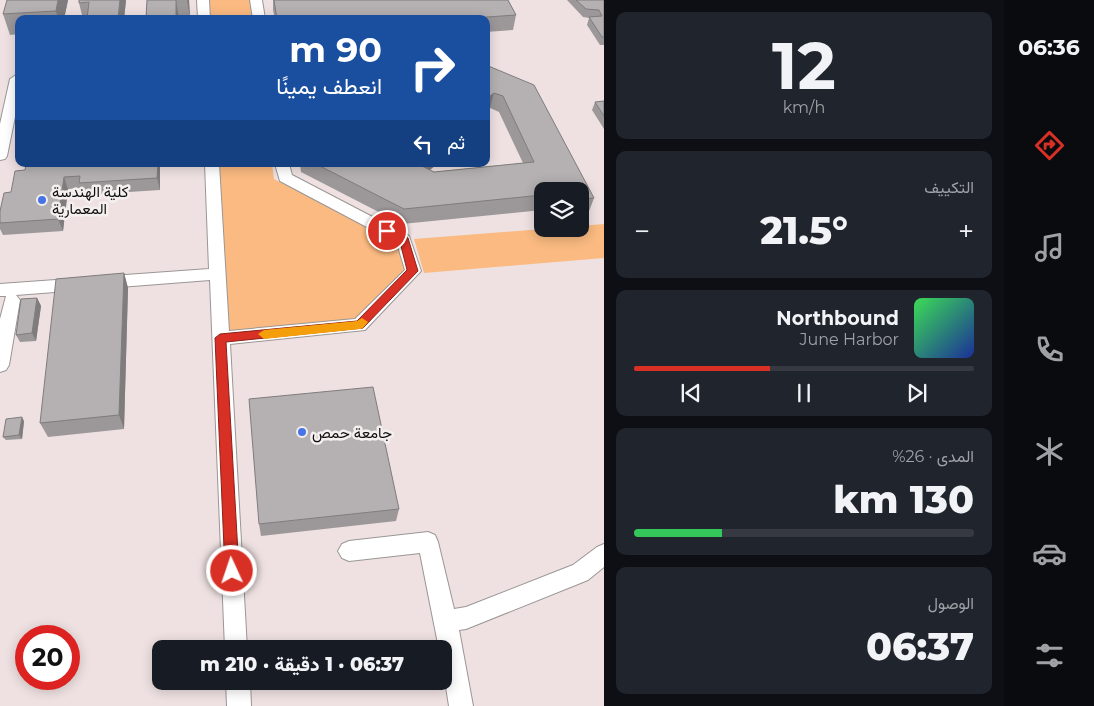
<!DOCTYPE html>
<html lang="ar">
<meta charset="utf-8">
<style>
body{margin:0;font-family:Montserrat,Vazirmatn,sans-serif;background:#20242c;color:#f1f3f6;direction:rtl;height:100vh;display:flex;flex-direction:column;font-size:19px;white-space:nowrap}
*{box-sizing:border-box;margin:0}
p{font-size:16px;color:#9ea1a6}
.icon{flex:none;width:28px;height:28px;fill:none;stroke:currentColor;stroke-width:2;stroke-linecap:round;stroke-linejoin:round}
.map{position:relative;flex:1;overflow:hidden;direction:ltr}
.sheet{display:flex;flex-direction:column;gap:12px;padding:12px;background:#0d0f14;width:400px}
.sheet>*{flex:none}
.banner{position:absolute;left:15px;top:15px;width:475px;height:152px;border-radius:10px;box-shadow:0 2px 12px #0003;direction:rtl;background:#1a4fa0;color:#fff;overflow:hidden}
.controls{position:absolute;left:534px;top:182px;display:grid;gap:10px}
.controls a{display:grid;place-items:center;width:55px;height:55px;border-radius:10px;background:#171b24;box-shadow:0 2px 12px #0003;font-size:25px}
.speed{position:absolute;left:15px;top:625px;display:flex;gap:10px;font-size:25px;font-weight:700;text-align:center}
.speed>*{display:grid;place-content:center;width:65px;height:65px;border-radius:50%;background:#171b24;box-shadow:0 2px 12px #0003;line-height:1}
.speed .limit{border:8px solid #d22;background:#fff;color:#111}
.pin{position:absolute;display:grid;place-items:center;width:42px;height:42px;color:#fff;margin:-21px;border:2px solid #fff;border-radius:50%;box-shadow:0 1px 5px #0007}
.me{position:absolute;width:55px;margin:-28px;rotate:357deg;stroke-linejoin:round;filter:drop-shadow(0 0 4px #0008)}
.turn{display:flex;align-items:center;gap:18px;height:105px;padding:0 25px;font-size:22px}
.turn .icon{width:65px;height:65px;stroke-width:2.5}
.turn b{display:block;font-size:35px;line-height:42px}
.then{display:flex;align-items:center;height:48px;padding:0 25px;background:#0003;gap:10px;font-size:19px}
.big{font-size:38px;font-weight:800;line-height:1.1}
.sheet .widget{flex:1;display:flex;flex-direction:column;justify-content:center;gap:8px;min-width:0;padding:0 18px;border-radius:10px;background:#20242c}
.sheet .dial{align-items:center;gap:0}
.dial b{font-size:65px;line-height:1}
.song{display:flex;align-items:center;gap:15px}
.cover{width:60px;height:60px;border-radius:8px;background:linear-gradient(135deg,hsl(130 70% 55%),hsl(230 70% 35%))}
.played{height:5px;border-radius:2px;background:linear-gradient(90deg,#d93025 40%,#363941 40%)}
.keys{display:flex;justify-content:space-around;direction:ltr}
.heat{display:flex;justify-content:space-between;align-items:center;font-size:28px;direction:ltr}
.charge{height:8px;border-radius:4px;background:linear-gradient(90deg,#34c759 26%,#363941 0)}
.trip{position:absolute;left:152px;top:640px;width:300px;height:50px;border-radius:10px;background:#171b24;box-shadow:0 2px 12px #0003;font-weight:800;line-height:50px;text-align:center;direction:rtl}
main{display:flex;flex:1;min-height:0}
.tab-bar{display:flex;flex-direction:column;width:90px;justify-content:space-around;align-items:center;background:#090b0e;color:#9ea1a6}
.tab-bar .icon{width:35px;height:35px}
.tab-bar .active{color:#d93025}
.tab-bar b{font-size:22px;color:#f1f3f6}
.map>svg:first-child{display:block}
.built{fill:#efe1e1;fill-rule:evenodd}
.green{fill:#faba81}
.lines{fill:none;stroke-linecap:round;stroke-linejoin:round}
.minor-casing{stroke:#9a9696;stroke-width:2}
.minor{fill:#fff;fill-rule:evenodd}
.wall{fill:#9c9899}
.shaded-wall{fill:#7f7c7d}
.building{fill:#b5b1b2;stroke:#7f7c7d}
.route{fill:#d93025;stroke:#8d1f18}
.slow{fill:#f59e0b}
.poi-dot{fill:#4674e6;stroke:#f5f0f0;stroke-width:2}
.labels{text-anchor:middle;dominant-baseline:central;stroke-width:5;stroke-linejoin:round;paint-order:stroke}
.poi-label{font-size:15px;fill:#100f0f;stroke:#f5f0f0;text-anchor:start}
</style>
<main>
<nav class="tab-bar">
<b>06:36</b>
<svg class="icon active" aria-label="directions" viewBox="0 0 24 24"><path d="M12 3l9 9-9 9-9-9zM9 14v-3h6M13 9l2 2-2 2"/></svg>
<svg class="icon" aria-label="music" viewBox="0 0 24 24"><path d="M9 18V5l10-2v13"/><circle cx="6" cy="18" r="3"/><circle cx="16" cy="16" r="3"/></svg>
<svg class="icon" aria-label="phone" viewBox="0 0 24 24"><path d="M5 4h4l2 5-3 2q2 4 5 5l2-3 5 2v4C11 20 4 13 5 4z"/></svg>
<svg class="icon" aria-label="climate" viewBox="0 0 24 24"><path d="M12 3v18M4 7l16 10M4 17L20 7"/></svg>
<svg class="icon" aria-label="car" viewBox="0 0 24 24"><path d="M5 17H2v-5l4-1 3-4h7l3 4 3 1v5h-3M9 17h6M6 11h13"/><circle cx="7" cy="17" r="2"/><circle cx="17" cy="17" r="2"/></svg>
<svg class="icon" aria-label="filters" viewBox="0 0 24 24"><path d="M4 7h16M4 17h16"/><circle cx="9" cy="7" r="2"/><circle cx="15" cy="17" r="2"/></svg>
</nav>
<section class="sheet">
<div class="widget dial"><b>12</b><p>km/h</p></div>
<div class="widget"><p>التكييف</p>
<div class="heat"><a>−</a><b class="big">21.5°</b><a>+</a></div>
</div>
<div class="widget">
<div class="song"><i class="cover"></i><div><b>Northbound</b><p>June Harbor</p></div></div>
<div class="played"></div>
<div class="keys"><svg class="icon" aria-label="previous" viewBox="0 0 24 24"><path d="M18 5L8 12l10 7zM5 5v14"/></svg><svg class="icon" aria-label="pause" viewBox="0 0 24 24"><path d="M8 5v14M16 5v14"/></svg><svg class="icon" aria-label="next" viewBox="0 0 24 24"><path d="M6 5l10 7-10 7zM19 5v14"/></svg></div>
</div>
<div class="widget"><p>المدى · 26%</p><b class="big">130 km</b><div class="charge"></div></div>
<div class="widget"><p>الوصول</p><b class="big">06:37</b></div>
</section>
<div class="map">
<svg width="604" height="706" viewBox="0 0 604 706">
<rect width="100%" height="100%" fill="#f5f0f0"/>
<!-- built -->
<path class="built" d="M0 0H604V706H0ZM19 19H486V164H19ZM542 191H580V229H542ZM26 636H69V679H26ZM161 649H444V681H161Z"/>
<!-- green -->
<path class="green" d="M208 0H252L255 19H209Z
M218 164H272L274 179 397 241 405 270 353 321 227 331Z
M604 224V258L424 273 414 239 543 229H580V226Z"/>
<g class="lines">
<!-- minor casing -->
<g class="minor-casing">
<path id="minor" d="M197 0H209L210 19H198Z
M250 0H262L265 19H253Z
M16 75 19 76V97L7 156 5 159 0 160V124L10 79Z
M205 164H219L229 331 355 319 405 270 397 243 280 181 275 164H289L292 175 409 236 421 271 365 330 230 344 247 649H225L210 280 16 295 20 300 9 365 6 370 0 372V319L6 296H0V284L209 269Z
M428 532 435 535 438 542 454 609 466 607 573 565 597 547 604 544V567L588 580 466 629 459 630 473 706H449L444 674V649H439L420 553 349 561 342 558 338 551 342 544 349 541Z
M226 681H250L251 706H227Z"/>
</g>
<!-- minor -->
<use href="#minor" class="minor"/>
</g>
<!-- wall -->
<path class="wall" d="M68 0 64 19H19V34L10 35 3 14Z
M126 0 124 19H83L79 3Z
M147 0H189L190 18 139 19 146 18Z
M273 0H508L516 15 513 30 486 32V19H275L273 10Z
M567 0H604V45H600L587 25 589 18 583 17Z
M486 65 594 198 588 214H580V191H542V210L402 224 301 172 300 164H437L430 170 434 172 523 163 499 112 490 108Z
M604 101V129L592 110 595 102Z
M24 164H161H160V190L83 195 81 188 68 189 63 231 3 235 0 229V211L25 170 26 166H24Z
M124 273 128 288 124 429 48 437 40 423Z
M37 298 41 306 36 341 20 342 16 335Z
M24 421 22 439 6 440 3 437Z
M399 509 396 521 261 536 259 524Z"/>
<!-- shaded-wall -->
<path class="shaded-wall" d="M58 0H68L64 19H58L56 11Z
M120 0H126L124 19H118Z
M176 0 179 19H176Z
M187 0H189L190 18Z
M494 93 490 108 486 112V99Z
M158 164H160V190L157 178Z
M421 164H437L417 180 420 165Z
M64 177 68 189 63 231 58 219Z
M124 273 128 288 124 429 119 415Z
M37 298 41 306 36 341 32 333Z
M22 417 24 421 22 439 19 435Z"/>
<!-- building -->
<path class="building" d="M7 0H58L56 11 3 14Z
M79 0H120L118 19H87L89 2 79 3Z
M147 0H176V19H139L146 18Z
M274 0H508L516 15 458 19H277Z
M576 0H604V37H602L589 17 602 16 599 10 586 9Z
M486 65 534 85 594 198 580 199V191H542V195L404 209 316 164H421L420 165 434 172 534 162 503 96 494 93 486 99Z
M604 101V116L595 102Z
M26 164H158L157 178 79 183 80 176 64 177 58 219 0 223V211L4 193 11 192 15 171 25 170Z
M124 273 119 415 40 423 56 279Z
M37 298 32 333 16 335 21 299Z
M373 387 399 509 259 524 249 399Z
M22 417 19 435 3 437 6 419Z"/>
<!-- route -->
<path class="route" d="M387 228 408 238 418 271 363 328 226 342 239 571 237 576 232 578 227 576 225 571 215 338 220 334 357 321 407 270 400 242 382 231Z"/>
<!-- slow -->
<path class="slow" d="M362 318 368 322 363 328 360 329 264 339 258 334 264 330 357 321Z"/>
<!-- markers -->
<g class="poi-dot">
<circle cx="42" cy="200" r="5"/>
<circle cx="302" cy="432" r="5"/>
</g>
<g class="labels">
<!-- poi labels -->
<g class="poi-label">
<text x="52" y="191">كلية الهندسة<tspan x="52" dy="17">المعمارية</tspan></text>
<text x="312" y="432">جامعة حمص</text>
</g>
</g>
</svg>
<div class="controls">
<a><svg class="icon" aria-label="layers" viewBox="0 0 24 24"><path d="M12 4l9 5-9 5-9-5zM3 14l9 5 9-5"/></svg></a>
</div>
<div class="speed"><div class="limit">20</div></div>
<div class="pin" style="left:387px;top:231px;background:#d93025"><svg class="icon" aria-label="arrive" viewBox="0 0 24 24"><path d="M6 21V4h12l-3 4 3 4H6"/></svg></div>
<svg class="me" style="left:232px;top:571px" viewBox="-20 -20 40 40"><circle r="17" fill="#d93025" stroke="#fff" stroke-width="3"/><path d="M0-11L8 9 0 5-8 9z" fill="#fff"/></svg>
<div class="trip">06:37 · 1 دقيقة · 210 m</div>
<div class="banner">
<div class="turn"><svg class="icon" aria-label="right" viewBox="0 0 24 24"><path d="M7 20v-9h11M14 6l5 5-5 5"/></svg><div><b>90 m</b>انعطف يمينًا</div></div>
<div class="then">ثم<svg class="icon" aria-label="left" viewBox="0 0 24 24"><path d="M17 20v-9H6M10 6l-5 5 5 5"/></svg></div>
</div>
</div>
</main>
